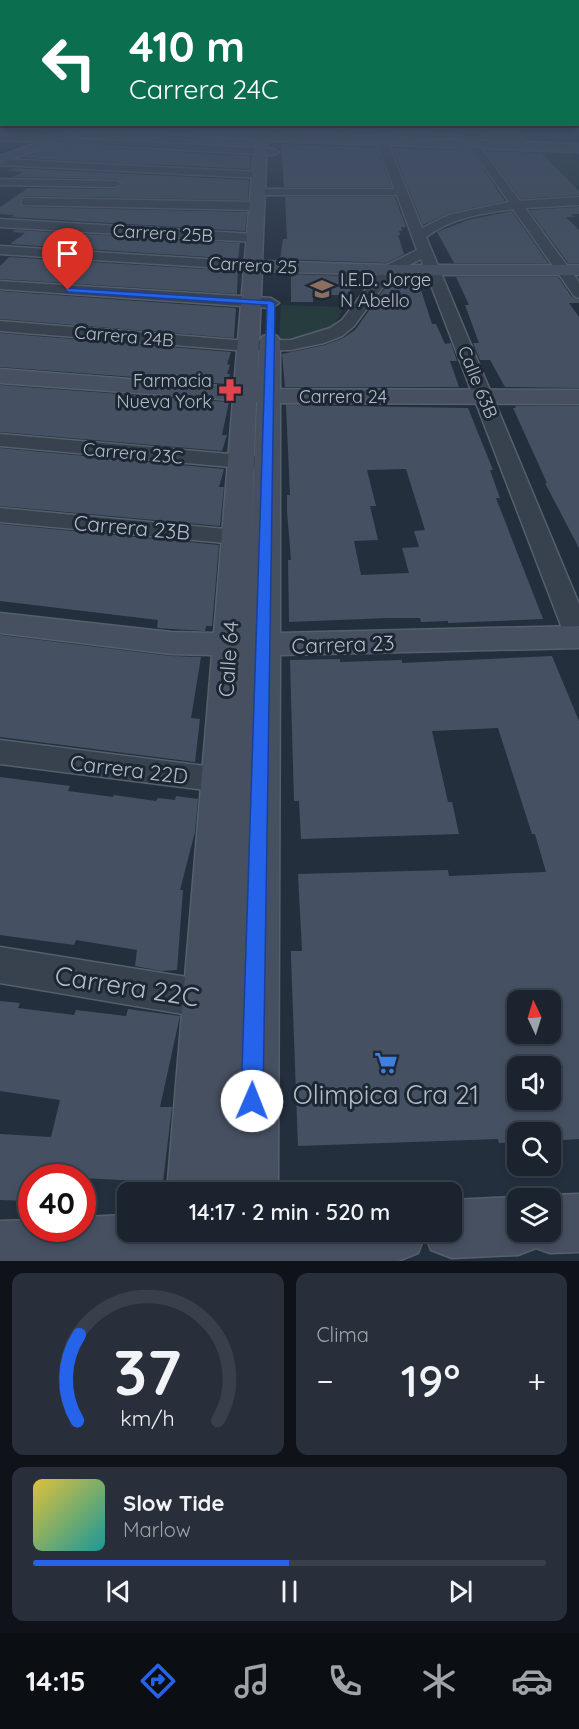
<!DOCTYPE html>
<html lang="es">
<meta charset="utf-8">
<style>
body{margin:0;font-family:Quicksand,sans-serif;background:#282f3a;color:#f1f3f6;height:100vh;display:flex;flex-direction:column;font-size:22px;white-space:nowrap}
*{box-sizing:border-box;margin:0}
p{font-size:20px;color:#a0a4aa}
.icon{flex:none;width:33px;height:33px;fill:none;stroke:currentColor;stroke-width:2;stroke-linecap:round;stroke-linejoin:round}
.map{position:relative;height:1261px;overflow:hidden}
.sheet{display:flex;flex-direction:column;gap:12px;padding:12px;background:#0f1319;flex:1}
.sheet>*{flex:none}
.hud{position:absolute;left:0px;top:0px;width:579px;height:126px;box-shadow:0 3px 9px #0003,0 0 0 2px #39404a;background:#0b6e4f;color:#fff;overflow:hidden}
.needle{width:39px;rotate:356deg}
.tools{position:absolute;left:507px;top:990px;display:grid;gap:12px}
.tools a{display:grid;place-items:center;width:54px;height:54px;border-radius:12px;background:#1b232e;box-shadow:0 3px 9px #0003,0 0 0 2px #39404a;font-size:30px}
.speed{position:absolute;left:18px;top:1164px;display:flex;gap:12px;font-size:30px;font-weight:700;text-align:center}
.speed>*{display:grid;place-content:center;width:78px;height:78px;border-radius:50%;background:#1b232e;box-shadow:0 3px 9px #0003,0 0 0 2px #39404a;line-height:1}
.speed .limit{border:9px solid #d22;background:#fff;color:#111}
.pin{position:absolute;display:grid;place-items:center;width:51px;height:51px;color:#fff;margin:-62px -26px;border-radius:50% 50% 50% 0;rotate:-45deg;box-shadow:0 0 6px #0007}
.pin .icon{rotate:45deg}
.me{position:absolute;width:66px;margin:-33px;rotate:1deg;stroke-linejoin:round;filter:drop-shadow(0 0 4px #0008)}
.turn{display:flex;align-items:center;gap:21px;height:126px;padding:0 30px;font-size:27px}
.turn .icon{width:78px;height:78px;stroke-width:2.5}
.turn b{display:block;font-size:42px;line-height:51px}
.big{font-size:45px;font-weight:600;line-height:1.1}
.sheet .tile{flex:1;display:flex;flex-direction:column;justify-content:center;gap:9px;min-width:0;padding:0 21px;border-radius:12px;background:#282f3a}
.sheet .dial{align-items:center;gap:0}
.dial svg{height:156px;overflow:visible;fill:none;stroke:#39404a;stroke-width:7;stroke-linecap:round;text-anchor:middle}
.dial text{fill:#f1f3f6;stroke:none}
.song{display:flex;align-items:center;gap:18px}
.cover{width:72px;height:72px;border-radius:9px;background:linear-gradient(135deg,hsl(50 70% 55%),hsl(180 70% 35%))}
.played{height:6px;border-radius:3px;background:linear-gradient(90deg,#2563eb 50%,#39404a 50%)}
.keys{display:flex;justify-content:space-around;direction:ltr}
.heat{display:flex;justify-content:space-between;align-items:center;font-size:33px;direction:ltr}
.sheet .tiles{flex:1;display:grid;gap:12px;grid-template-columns:1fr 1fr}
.tile:last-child{grid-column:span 2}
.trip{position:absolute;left:117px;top:1182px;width:345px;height:60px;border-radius:12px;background:#1b232e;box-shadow:0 3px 9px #0003,0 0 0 2px #39404a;font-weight:600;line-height:60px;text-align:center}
.dock{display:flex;height:96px;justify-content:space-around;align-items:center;background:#0b0e12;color:#a0a4aa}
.dock .icon{width:42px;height:42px}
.dock .on{color:#2563eb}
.dock b{font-size:27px;color:#f1f3f6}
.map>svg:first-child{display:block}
.green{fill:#263c3f}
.building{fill:#455162;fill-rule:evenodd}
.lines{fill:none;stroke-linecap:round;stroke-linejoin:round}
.street-casing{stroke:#565f6c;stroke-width:3}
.secondary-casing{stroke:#565f6c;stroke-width:3}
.street{fill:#38414e;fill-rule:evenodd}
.secondary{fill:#465061;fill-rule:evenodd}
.route{fill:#2563eb;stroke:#184099;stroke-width:1.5}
.labels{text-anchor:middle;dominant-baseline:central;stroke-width:6;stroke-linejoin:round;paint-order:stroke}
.far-street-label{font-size:18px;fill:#b4bcc9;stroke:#1d2633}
.far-poi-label{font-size:18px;fill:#b4bcc9;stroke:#1d2633;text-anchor:start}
.street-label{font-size:21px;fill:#b4bcc9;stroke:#1d2633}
.near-street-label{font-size:26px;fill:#b4bcc9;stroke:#1d2633}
.near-poi-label{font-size:26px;fill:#b4bcc9;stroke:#1d2633}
</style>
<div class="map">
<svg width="579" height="1261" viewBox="0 0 579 1261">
<rect width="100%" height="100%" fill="#242f3e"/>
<!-- green -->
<path class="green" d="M478 145 564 148 579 162V187L506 184Z
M281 305 345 307 331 330 313 337 279 341Z"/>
<!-- building -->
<path class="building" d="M95 129H126L134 134 253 142 252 146 80 136Z
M292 129H376L375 134 291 131Z
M392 129 418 130 424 134 458 137 389 135Z
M490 129H517L528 140 482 138Z
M281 144 377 147 391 187H284Z
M56 145 251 156 250 169 23 158Z
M392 148 470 150 505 201 448 213 423 225Z
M486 151 541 153 579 191V195L521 199Z
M14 168 249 180 248 200 26 196 20 199 22 207 247 212 245 231 11 217 14 215 0 214V207L28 188H16L116 189 124 185 116 179 13 177 24 172 8 171Z
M285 197H395L406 227H401L402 231H399L400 235H398L404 254 387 263 280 259 283 239H287Z
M579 207V214H571L575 217H566L579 230V263H568L529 210Z
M512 211 548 263H454L437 232 468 220Z
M15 230 240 243 238 259 10 244 25 233 12 232Z
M9 257 238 271 237 294 0 279V266Z
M291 274 349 276 351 295H313V302H291Z
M393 277 417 278 432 324H436L445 344 451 343 457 361H450L459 387H285L282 354 325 345 343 338 355 330Z
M456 277H558L572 297 579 300V303H569L579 317V388L505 387 490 360H480L473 343H479L465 305H469Z
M0 291 236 308 234 338 0 319Z
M0 333 231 352 227 364 230 365 227 374H230L227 384 0 367Z
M0 385 229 402 222 435H227L222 451 0 432Z
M286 405 468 408 493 470H490L500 498H496L543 619 448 623V621L421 622 420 618H388L289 622 288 560H291L287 511V495H290ZM406 469 425 530 414 531 419 547 402 548 409 573 361 575 354 541 378 540 370 506H376L367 470Z
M515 406H579V548L545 483H547L513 408H516Z
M0 448 224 469 219 487H224L220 526 0 506Z
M0 524 219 545 212 626H206L205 631 157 628 158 620 0 601Z
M0 635 171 656 201 657 191 718 200 719 195 762 0 737Z
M552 656 579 721V1139L550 1141V1132H518V1142L499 1143 498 1139 298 1146 291 958V951H302L298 874 448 870 449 876 546 872 535 834H532L498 728 432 731 448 802H452L459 834 301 839 299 801H294L290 660 340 659V662L402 660V663ZM518 1000H550V1034H518ZM518 1066H550V1100H518Z
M0 777 70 786 68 791 113 797 114 795 156 801 158 798 175 800 176 796 198 799 195 832 180 890H183L177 970 161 971 135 966 137 950 76 940 74 945 0 935Z
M0 1001 20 1003 18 1008 74 1015 76 1010 126 1016 128 1009 180 1016 160 1107H172L163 1182 82 1178H32L27 1201 0 1200V1134L51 1137 60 1100 0 1091Z"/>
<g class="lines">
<!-- street casing -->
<g class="street-casing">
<path id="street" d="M277 129H290L261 140 256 137Z
M378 129H390L386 132 387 141 422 228 448 215 509 202 468 144 471 136 424 132 420 129 475 131 488 129 481 135 478 144 520 201 579 197V205L525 208 579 282V298L574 296 513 209C481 213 452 218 426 237L579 604V645L569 642 565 636 421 259 393 273 354 326 342 336 324 343 291 350 248 351 0 331V321L248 341 291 340 330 328 342 320 383 267 417 250 397 195H258L252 192 258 189H394L377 141Z
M0 134 274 149 279 152 274 155 0 140Z
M0 159 259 172 264 175 259 178 0 165Z
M0 179 116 181 122 184 116 187 0 185Z
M26 198 257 202 263 206 257 210 22 205V199Z
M0 219 255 234 262 238 255 242 0 227Z
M0 246 253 262 260 266 253 270 0 254Z
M0 281 271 298 279 303 271 308 0 289Z
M0 434 266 457 273 459 277 463 273 467 241 468 0 446Z
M0 508 236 530 266 532 270 537 266 542 236 544 0 522Z
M0 740 237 770 248 773 253 782 248 791 237 794 0 764Z
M0 947 218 982 232 988 238 1001 232 1014 218 1020 0 983Z"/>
</g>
<!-- secondary casing -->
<g class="secondary-casing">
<path id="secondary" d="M77 129H93L0 164V156Z
M128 129H183L579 144V152L267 141 262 261 388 265H579V275H388L262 271 257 388 260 340 263 336 270 334 277 336 280 340V389L579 390V404L280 403V633L579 626V648L280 655 278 1192H167L212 655 171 654 0 633V613L171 632 214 633 233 400 0 383V369L234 387 255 140 134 132ZM256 402H257L251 545Z
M579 1194V1252L550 1253 536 1248 518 1255 452 1258 431 1250 425 1235 418 1253 398 1261H0V1221L32 1220V1228H82V1217L128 1215V1232H452V1200L518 1197 522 1198H518V1232H550V1198H541L550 1195Z"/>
</g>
<!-- street -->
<use href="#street" class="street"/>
<!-- secondary -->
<use href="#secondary" class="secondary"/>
</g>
<!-- sky -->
<linearGradient id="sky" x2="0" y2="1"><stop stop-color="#141a22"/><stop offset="0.42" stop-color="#3f4d63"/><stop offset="1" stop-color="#3f4d63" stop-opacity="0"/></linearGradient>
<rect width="579" height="305" fill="url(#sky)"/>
<!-- route -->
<path class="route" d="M66 288 271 301 275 303 263 1101 260 1109 252 1112 244 1109 241 1101 267 305 68 292 66 291Z"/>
<!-- icons -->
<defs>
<g id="school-bare" transform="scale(1.8)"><path d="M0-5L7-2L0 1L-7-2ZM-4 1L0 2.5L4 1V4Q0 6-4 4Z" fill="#8d6e63" stroke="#1d2633" stroke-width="2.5" paint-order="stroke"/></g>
<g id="pharmacy-bare" transform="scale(1.8)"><path d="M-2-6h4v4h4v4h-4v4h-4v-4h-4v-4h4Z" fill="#e0444e" stroke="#1d2633" stroke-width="2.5" paint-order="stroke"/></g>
<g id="supermarket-bare" transform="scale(1.8)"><path d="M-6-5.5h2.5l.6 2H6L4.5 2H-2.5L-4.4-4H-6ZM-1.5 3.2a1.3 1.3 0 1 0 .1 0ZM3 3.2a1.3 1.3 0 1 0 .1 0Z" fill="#3f7fe0" stroke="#1d2633" stroke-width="2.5" paint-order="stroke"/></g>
</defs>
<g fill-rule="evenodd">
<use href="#school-bare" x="322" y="289"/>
<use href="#pharmacy-bare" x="230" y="390"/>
<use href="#supermarket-bare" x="386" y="1063"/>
</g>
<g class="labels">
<!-- far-street labels -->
<g class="far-street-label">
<text transform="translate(163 233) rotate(3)">Carrera 25B</text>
<text transform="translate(253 265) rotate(3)">Carrera 25</text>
<text transform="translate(124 336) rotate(5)">Carrera 24B</text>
<text transform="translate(478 382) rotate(68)">Calle 63B</text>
<text x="343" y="396">Carrera 24</text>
<text transform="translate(133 453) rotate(5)">Carrera 23C</text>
</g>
<!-- far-poi labels -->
<g class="far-poi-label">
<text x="340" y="279">I.E.D. Jorge<tspan x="340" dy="21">N Abello</tspan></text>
<text x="212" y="380" text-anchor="end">Farmacia<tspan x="212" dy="21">Nueva York</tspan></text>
</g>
<!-- street labels -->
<g class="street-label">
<text transform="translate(132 527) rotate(5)">Carrera 23B</text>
<text transform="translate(343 644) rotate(-2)">Carrera 23</text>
<text transform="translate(228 659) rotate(-86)">Calle 64</text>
<text transform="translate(129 769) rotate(7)">Carrera 22D</text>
</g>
<!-- near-street labels -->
<g class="near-street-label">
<text transform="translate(127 986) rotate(9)">Carrera 22C</text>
</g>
<!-- near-poi labels -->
<g class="near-poi-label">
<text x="386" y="1094">Olimpica Cra 21</text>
</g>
</g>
</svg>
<div class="tools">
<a><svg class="needle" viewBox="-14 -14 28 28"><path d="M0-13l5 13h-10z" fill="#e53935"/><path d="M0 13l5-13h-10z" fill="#a0a4aa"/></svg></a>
<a><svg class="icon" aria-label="sound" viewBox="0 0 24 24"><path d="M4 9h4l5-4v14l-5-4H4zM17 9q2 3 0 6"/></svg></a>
<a><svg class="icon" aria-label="search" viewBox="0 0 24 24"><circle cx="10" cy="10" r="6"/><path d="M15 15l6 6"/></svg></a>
<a><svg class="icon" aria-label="layers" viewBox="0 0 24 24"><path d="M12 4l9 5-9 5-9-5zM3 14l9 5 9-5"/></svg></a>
</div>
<div class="speed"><div class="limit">40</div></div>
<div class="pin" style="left:68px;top:290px;background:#d93025"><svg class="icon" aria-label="arrive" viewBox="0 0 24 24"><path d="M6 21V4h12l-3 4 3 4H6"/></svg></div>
<svg class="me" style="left:252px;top:1101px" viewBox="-20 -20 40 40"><circle r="19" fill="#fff"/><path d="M0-13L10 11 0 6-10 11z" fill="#2563eb"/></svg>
<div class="trip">14:17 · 2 min · 520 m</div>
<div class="hud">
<div class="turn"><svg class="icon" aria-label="left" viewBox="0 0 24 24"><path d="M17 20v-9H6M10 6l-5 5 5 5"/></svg><div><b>410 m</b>Carrera 24C</div></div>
</div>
</div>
<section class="sheet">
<div class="tiles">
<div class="tile dial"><svg viewBox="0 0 100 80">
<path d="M14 69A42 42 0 1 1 86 69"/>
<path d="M14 69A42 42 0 0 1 15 25" stroke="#2563eb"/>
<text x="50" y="56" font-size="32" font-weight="700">37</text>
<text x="50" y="72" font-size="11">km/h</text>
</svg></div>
<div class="tile"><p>Clima</p>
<div class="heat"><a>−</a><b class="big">19°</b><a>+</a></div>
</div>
<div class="tile">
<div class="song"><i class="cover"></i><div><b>Slow Tide</b><p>Marlow</p></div></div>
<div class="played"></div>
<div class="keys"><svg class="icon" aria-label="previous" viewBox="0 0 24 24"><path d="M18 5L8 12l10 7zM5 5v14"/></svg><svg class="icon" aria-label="pause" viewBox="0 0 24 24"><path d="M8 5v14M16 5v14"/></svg><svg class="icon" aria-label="next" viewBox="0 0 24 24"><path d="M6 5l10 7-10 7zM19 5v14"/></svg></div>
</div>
</div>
</section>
<nav class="dock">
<b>14:15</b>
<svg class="icon on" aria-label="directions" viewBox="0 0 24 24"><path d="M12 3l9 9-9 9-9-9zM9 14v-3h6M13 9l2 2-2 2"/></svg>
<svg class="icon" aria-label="music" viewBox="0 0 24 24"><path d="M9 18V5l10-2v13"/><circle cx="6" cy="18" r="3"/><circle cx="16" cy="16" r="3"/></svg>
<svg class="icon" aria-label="phone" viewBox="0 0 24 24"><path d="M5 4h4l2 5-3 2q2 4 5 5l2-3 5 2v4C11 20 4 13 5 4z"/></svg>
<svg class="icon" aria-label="climate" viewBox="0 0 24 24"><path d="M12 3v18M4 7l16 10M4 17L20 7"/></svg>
<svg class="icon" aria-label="car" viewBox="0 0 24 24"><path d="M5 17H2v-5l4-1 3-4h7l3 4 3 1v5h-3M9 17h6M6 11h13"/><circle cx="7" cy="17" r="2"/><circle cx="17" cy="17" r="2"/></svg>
</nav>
